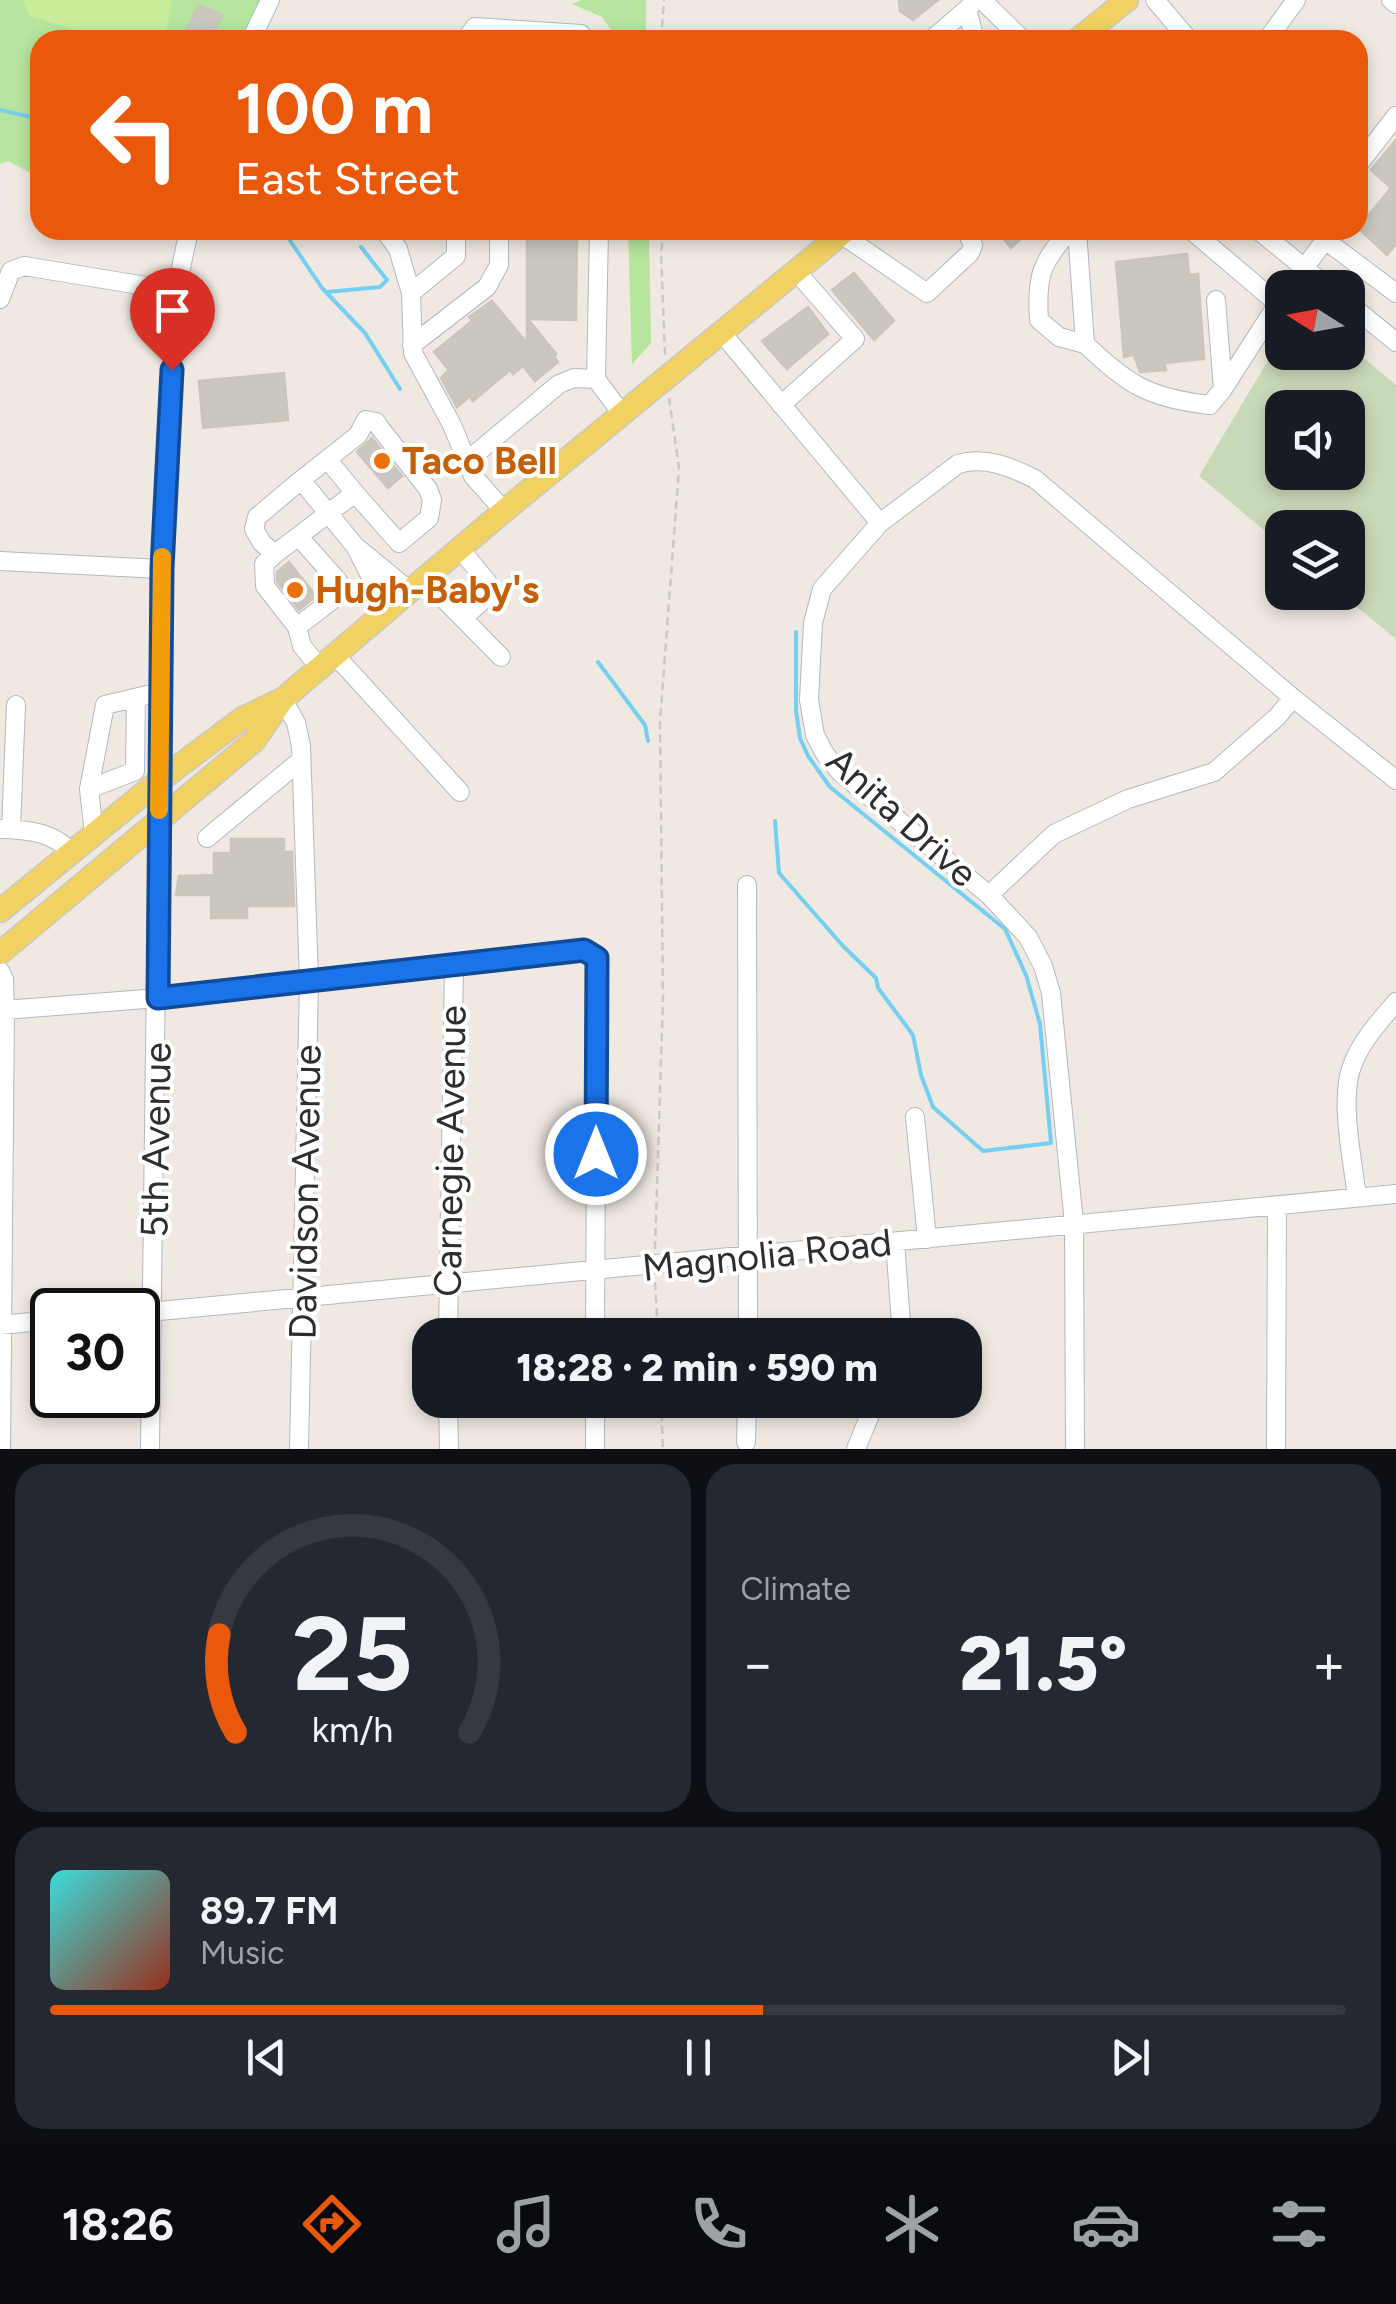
<!DOCTYPE html>
<meta charset="utf-8">
<style>
body{margin:0;font-family:Figtree,sans-serif;background:#242831;color:#f1f3f6;height:100vh;display:flex;flex-direction:column;font-size:38px;white-space:nowrap}
*{box-sizing:border-box;margin:0}
p{font-size:32px;color:#9ea1a6}
.icon{flex:none;width:55px;height:55px;fill:none;stroke:currentColor;stroke-width:2;stroke-linecap:round;stroke-linejoin:round}
.map{position:relative;height:1449px;overflow:hidden}
.panel{display:flex;flex-direction:column;gap:15px;padding:15px;background:#0d0f14;flex:1}
.panel>*{flex:none}
.hud{position:absolute;left:30px;top:30px;width:1338px;height:210px;border-radius:30px;box-shadow:0 5px 15px #0003;background:#ea580c;color:#fff;overflow:hidden}
.needle{width:65px;rotate:281deg}
.buttons{position:absolute;left:1265px;top:270px;display:grid;gap:20px}
.buttons a{display:grid;place-items:center;width:100px;height:100px;border-radius:20px;background:#171b24;box-shadow:0 5px 15px #0003;font-size:50px}
.speed{position:absolute;left:30px;top:1288px;display:flex;gap:20px;font-size:50px;font-weight:700;text-align:center}
.speed>*{display:grid;place-content:center;width:130px;height:130px;border-radius:50%;background:#171b24;box-shadow:0 5px 15px #0003;line-height:1}
.speed .limit{border:5px solid #111;border-radius:15px;background:#fff;color:#111}
.pin{position:absolute;display:grid;place-items:center;width:85px;height:85px;color:#fff;margin:-102px -42px;border-radius:50% 50% 50% 0;rotate:-45deg;box-shadow:0 0 10px #0007}
.pin .icon{rotate:45deg}
.me{position:absolute;width:110px;margin:-55px;rotate:0deg;stroke-linejoin:round;filter:drop-shadow(0 0 8px #0008)}
.turn{display:flex;align-items:center;gap:35px;height:210px;padding:0 40px;font-size:45px}
.turn .icon{width:130px;height:130px;stroke-width:2.5}
.turn b{display:block;font-size:70px;line-height:85px}
.big{font-size:75px;font-weight:800;line-height:1.1}
.panel .tile{flex:1;display:flex;flex-direction:column;justify-content:center;gap:15px;min-width:0;padding:0 35px;border-radius:30px;background:#242831}
.panel .dial{align-items:center;gap:0}
.dial svg{height:260px;overflow:visible;fill:none;stroke:#363941;stroke-width:7;stroke-linecap:round;text-anchor:middle}
.dial text{fill:#f1f3f6;stroke:none}
.song{display:flex;align-items:center;gap:30px}
.cover{width:120px;height:120px;border-radius:15px;background:linear-gradient(135deg,hsl(180 70% 55%),hsl(10 70% 35%))}
.played{height:10px;border-radius:5px;background:linear-gradient(90deg,#ea580c 55%,#363941 55%)}
.keys{display:flex;justify-content:space-around;direction:ltr}
.heat{display:flex;justify-content:space-between;align-items:center;font-size:55px;direction:ltr}
.panel .tiles{flex:1;display:grid;gap:15px;grid-template-columns:1fr 1fr}
.tile:last-child{grid-column:span 2}
.trip{position:absolute;left:412px;top:1318px;width:570px;height:100px;border-radius:30px;background:#171b24;box-shadow:0 5px 15px #0003;font-weight:800;line-height:100px;text-align:center}
.menu{display:flex;height:160px;justify-content:space-around;align-items:center;background:#090b0e;color:#9ea1a6}
.menu .icon{width:70px;height:70px}
.menu .selected{color:#ea580c}
.menu b{font-size:45px;color:#f1f3f6}
.map>svg:first-child{display:block}
.green{fill:#b6e59e}
.cemetery{fill:#c8d9b8;fill-rule:evenodd}
.pitch{fill:#c9ec9a}
.lines{fill:none;stroke-linecap:round;stroke-linejoin:round}
.stream{stroke:#75cff0;stroke-width:4}
.building{fill:#cbc7bf;stroke:#cbc5ba;stroke-width:2.5}
.minor-casing{stroke:#b4b7c1;stroke-width:20}
.major-casing{stroke:#c9c9c9;stroke-width:25}
.path{stroke:#c9c9c9;stroke-width:2.5;stroke-dasharray:8 5;stroke-linecap:butt}
.minor{stroke:#fff;stroke-width:18}
.major{stroke:#f2d163;stroke-width:22}
.route-casing{stroke:#114b97;stroke-width:25}
.route{stroke:#1a73e8;stroke-width:18}
.slow{stroke:#f59e0b;stroke-width:18}
.food-dot{fill:#e8710a;stroke:#fff;stroke-width:4}
.labels{text-anchor:middle;dominant-baseline:central;stroke-width:8;stroke-linejoin:round;paint-order:stroke}
.food-label{font-size:38px;font-weight:bold;fill:#c56008;stroke:#fff;text-anchor:start}
.street-label{font-size:38px;fill:#2e2e2e;stroke:#fff}
</style>
<div class="map">
<svg width="1396" height="1449" viewBox="0 0 1396 1449">
<rect width="100%" height="100%" fill="#efe9e1"/>
<!-- green -->
<path class="green" d="M0 0H259L241 40H40V178L8 161 0 164Z
M582 0H646V40H618L602 17 572 4Z
M628 230H649L651 343 632 364Z"/>
<!-- cemetery -->
<path class="cemetery" d="M1282 337V352H1348V345L1396 385V639L1340 593 1348 592V528H1282V545L1199 476ZM1282 408H1348V472H1282Z"/>
<!-- pitch -->
<path class="pitch" d="M23 0H172L165 40H111L29 16Z"/>
<g class="lines">
<!-- stream -->
<path class="stream" d="M0 110 40 119
M283 230 322 288 365 333 400 389
M327 292 380 287 387 280 361 247
M598 662 645 725 648 741
M775 821 779 873 843 946 876 978 878 988 913 1035 921 1075 933 1107 983 1151 1051 1143 1040 1024 1026 975 1005 929 830 787 808 756 800 738 796 711V632"/>
</g>
<!-- building -->
<path class="building" d="M899 0H938L913 20 900 11Z
M198 5 222 15 211 40H200L185 33Z
M1396 140V244L1387 255 1358 228 1391 188 1371 170Z
M527 230H577L576 320 528 319 556 354 554 356 558 362 535 381 523 366 513 374 510 370 473 401 470 396 457 407 441 378 449 370 434 352 472 321 469 317 492 301 527 343Z
M996 230H1030L1011 248Z
M1187 254 1189 275 1198 274 1204 359 1165 363 1166 370 1140 372 1134 355 1124 357 1116 262Z
M854 273 894 321 874 340 832 290Z
M808 307 828 334 787 369 762 341Z
M284 373 288 420 203 428 199 381Z
M372 438 402 476 388 488 357 452Z
M289 562 316 596 299 610 277 581V572Z
M231 839H284V852H292L294 906H247V918H211V895H176L179 876 214 875V853H231Z"/>
<g class="lines">
<!-- minor casing -->
<g class="minor-casing">
<path id="minor" d="M982 0 1023 40
M1155 0 1189 40
M1391 0 1396 4
M973 3 967 9 975 40
M251 40 270 0
M465 40 475 27 581 34 586 40
M931 40 967 9
M1267 40 1296 0
M1358 165 1396 116
M384 230 398 249 411 293 413 353 452 425 473 476 504 511
M599 230 596 379 622 414
M1070 230C1041 263 1036 276 1039 320L1059 337 1085 344
M1077 230 1085 344C1129 385 1148 398 1210 405L1223 389 1282 297
M1191 230 1278 304
M1258 230 1329 288
M841 234 927 293 970 253 973 245 966 230
M1325 240 1396 293
M1289 288 1333 230
M411 293 456 256V230
M0 299 11 271 24 266 176 291
M1216 300 1223 389
M1348 303 1396 342
M722 333 880 523
M412 345 487 287 499 265V230
M781 405 855 339 796 271
M328 460 355 493
M467 461 559 384 574 378 596 379
M301 480 358 435 366 420 376 422 380 428 428 489 432 500 429 518 399 543 355 493 275 554 262 543 254 529 257 517 301 480 355 546
M461 550 488 583V596L464 617
M275 554 264 564 265 586 297 627 302 646 320 668
M0 561 161 569
M425 580 501 657
M388 611 355 546 411 592
M297 627 331 601 339 588 338 581 299 537
M335 655 460 792
M136 698 135 771 89 789 105 705 160 692
M283 699 296 723 301 746 309 981 299 1449
M89 789 94 834
M2 829C30 830 54 832 73 854
M11 829 16 705
M207 838 301 760
M747 885 748 1335
M989 895 1054 834 1128 799 1214 772 1277 717 1293 698
M0 971 4 979 5 1010 1 1449
M5 1010 158 998 583 950 597 958 595 1335
M915 1117 927 1239
M1357 1197C1353 1162 1339 1099 1352 1066 1361 1041 1379 1022 1396 1002
M895 1242 901 1323 898 1335
M138 1313 1396 1194
M0 1325 52 1320
M448 1335 454 966
M448 1400 449 1449
M595 1400V1449
M746 1442 747 1400
M150 1449 161 569 176 291 189 230
M856 1449 876 1400
M1075 1449 1074 1223 1051 993 1043 966 1028 937 989 895 840 772 825 754 815 735 809 700 813 623 822 589 880 523 958 464C985 456 1011 467 1035 479L1293 698 1396 780
M1276 1449 1277 1205"/>
</g>
<!-- major casing -->
<g class="major-casing">
<path id="major" d="M1077 40 1127 0
M0 911 159 781 243 718 283 699 504 511 846 230
M0 953 254 741 283 699"/>
</g>
<!-- path -->
<path class="path" d="M661 40 664 0
M664 230 661 253 665 355
M655 1249 663 999 660 722 679 468 669 398
M655 1282 658 1335
M661 1400 663 1449"/>
<!-- minor -->
<use href="#minor" class="minor"/>
<!-- major -->
<use href="#major" class="major"/>
</g>
<g class="lines">
<!-- route casing -->
<g class="route-casing">
<path id="route" d="M172 370 162 568 158 998 584 950 597 958 596 1154"/>
</g>
<!-- route -->
<use href="#route" class="route"/>
<!-- slow -->
<path class="slow" d="M159 810 162 557"/>
</g>
<!-- markers -->
<g class="food-dot">
<circle cx="382" cy="461" r="10"/>
<circle cx="295" cy="590" r="10"/>
</g>
<g class="labels">
<!-- food labels -->
<g class="food-label">
<text x="402" y="461">Taco Bell</text>
<text x="315" y="590">Hugh-Baby's</text>
</g>
<!-- street labels -->
<g class="street-label">
<text transform="translate(902 817) rotate(42)">Anita Drive</text>
<text transform="translate(156 1140) rotate(-89)">5th Avenue</text>
<text transform="translate(450 1151) rotate(-89)">Carnegie Avenue</text>
<text transform="translate(305 1192) rotate(-89)">Davidson Avenue</text>
<text transform="translate(767 1255) rotate(-6)">Magnolia Road</text>
</g>
</g>
</svg>
<div class="buttons">
<a><svg class="needle" viewBox="-14 -14 28 28"><path d="M0-13l5 13h-10z" fill="#e53935"/><path d="M0 13l5-13h-10z" fill="#9ea1a6"/></svg></a>
<a><svg class="icon" aria-label="sound" viewBox="0 0 24 24"><path d="M4 9h4l5-4v14l-5-4H4zM17 9q2 3 0 6"/></svg></a>
<a><svg class="icon" aria-label="layers" viewBox="0 0 24 24"><path d="M12 4l9 5-9 5-9-5zM3 14l9 5 9-5"/></svg></a>
</div>
<div class="speed"><div class="limit">30</div></div>
<div class="pin" style="left:172px;top:370px;background:#d93025"><svg class="icon" aria-label="arrive" viewBox="0 0 24 24"><path d="M6 21V4h12l-3 4 3 4H6"/></svg></div>
<svg class="me" style="left:596px;top:1154px" viewBox="-20 -20 40 40"><circle r="17" fill="#1a73e8" stroke="#fff" stroke-width="3"/><path d="M0-11L8 9 0 5-8 9z" fill="#fff"/></svg>
<div class="trip">18:28 · 2 min · 590 m</div>
<div class="hud">
<div class="turn"><svg class="icon" aria-label="left" viewBox="0 0 24 24"><path d="M17 20v-9H6M10 6l-5 5 5 5"/></svg><div><b>100 m</b>East Street</div></div>
</div>
</div>
<section class="panel">
<div class="tiles">
<div class="tile dial"><svg viewBox="0 0 100 80">
<path d="M14 69A42 42 0 1 1 86 69"/>
<path d="M14 69A42 42 0 0 1 9 39" stroke="#ea580c"/>
<text x="50" y="56" font-size="32" font-weight="700">25</text>
<text x="50" y="72" font-size="11">km/h</text>
</svg></div>
<div class="tile"><p>Climate</p>
<div class="heat"><a>−</a><b class="big">21.5°</b><a>+</a></div>
</div>
<div class="tile">
<div class="song"><i class="cover"></i><div><b>89.7 FM</b><p>Music</p></div></div>
<div class="played"></div>
<div class="keys"><svg class="icon" aria-label="previous" viewBox="0 0 24 24"><path d="M18 5L8 12l10 7zM5 5v14"/></svg><svg class="icon" aria-label="pause" viewBox="0 0 24 24"><path d="M8 5v14M16 5v14"/></svg><svg class="icon" aria-label="next" viewBox="0 0 24 24"><path d="M6 5l10 7-10 7zM19 5v14"/></svg></div>
</div>
</div>
</section>
<nav class="menu">
<b>18:26</b>
<svg class="icon selected" aria-label="directions" viewBox="0 0 24 24"><path d="M12 3l9 9-9 9-9-9zM9 14v-3h6M13 9l2 2-2 2"/></svg>
<svg class="icon" aria-label="music" viewBox="0 0 24 24"><path d="M9 18V5l10-2v13"/><circle cx="6" cy="18" r="3"/><circle cx="16" cy="16" r="3"/></svg>
<svg class="icon" aria-label="phone" viewBox="0 0 24 24"><path d="M5 4h4l2 5-3 2q2 4 5 5l2-3 5 2v4C11 20 4 13 5 4z"/></svg>
<svg class="icon" aria-label="climate" viewBox="0 0 24 24"><path d="M12 3v18M4 7l16 10M4 17L20 7"/></svg>
<svg class="icon" aria-label="car" viewBox="0 0 24 24"><path d="M5 17H2v-5l4-1 3-4h7l3 4 3 1v5h-3M9 17h6M6 11h13"/><circle cx="7" cy="17" r="2"/><circle cx="17" cy="17" r="2"/></svg>
<svg class="icon" aria-label="filters" viewBox="0 0 24 24"><path d="M4 7h16M4 17h16"/><circle cx="9" cy="7" r="2"/><circle cx="15" cy="17" r="2"/></svg>
</nav>
